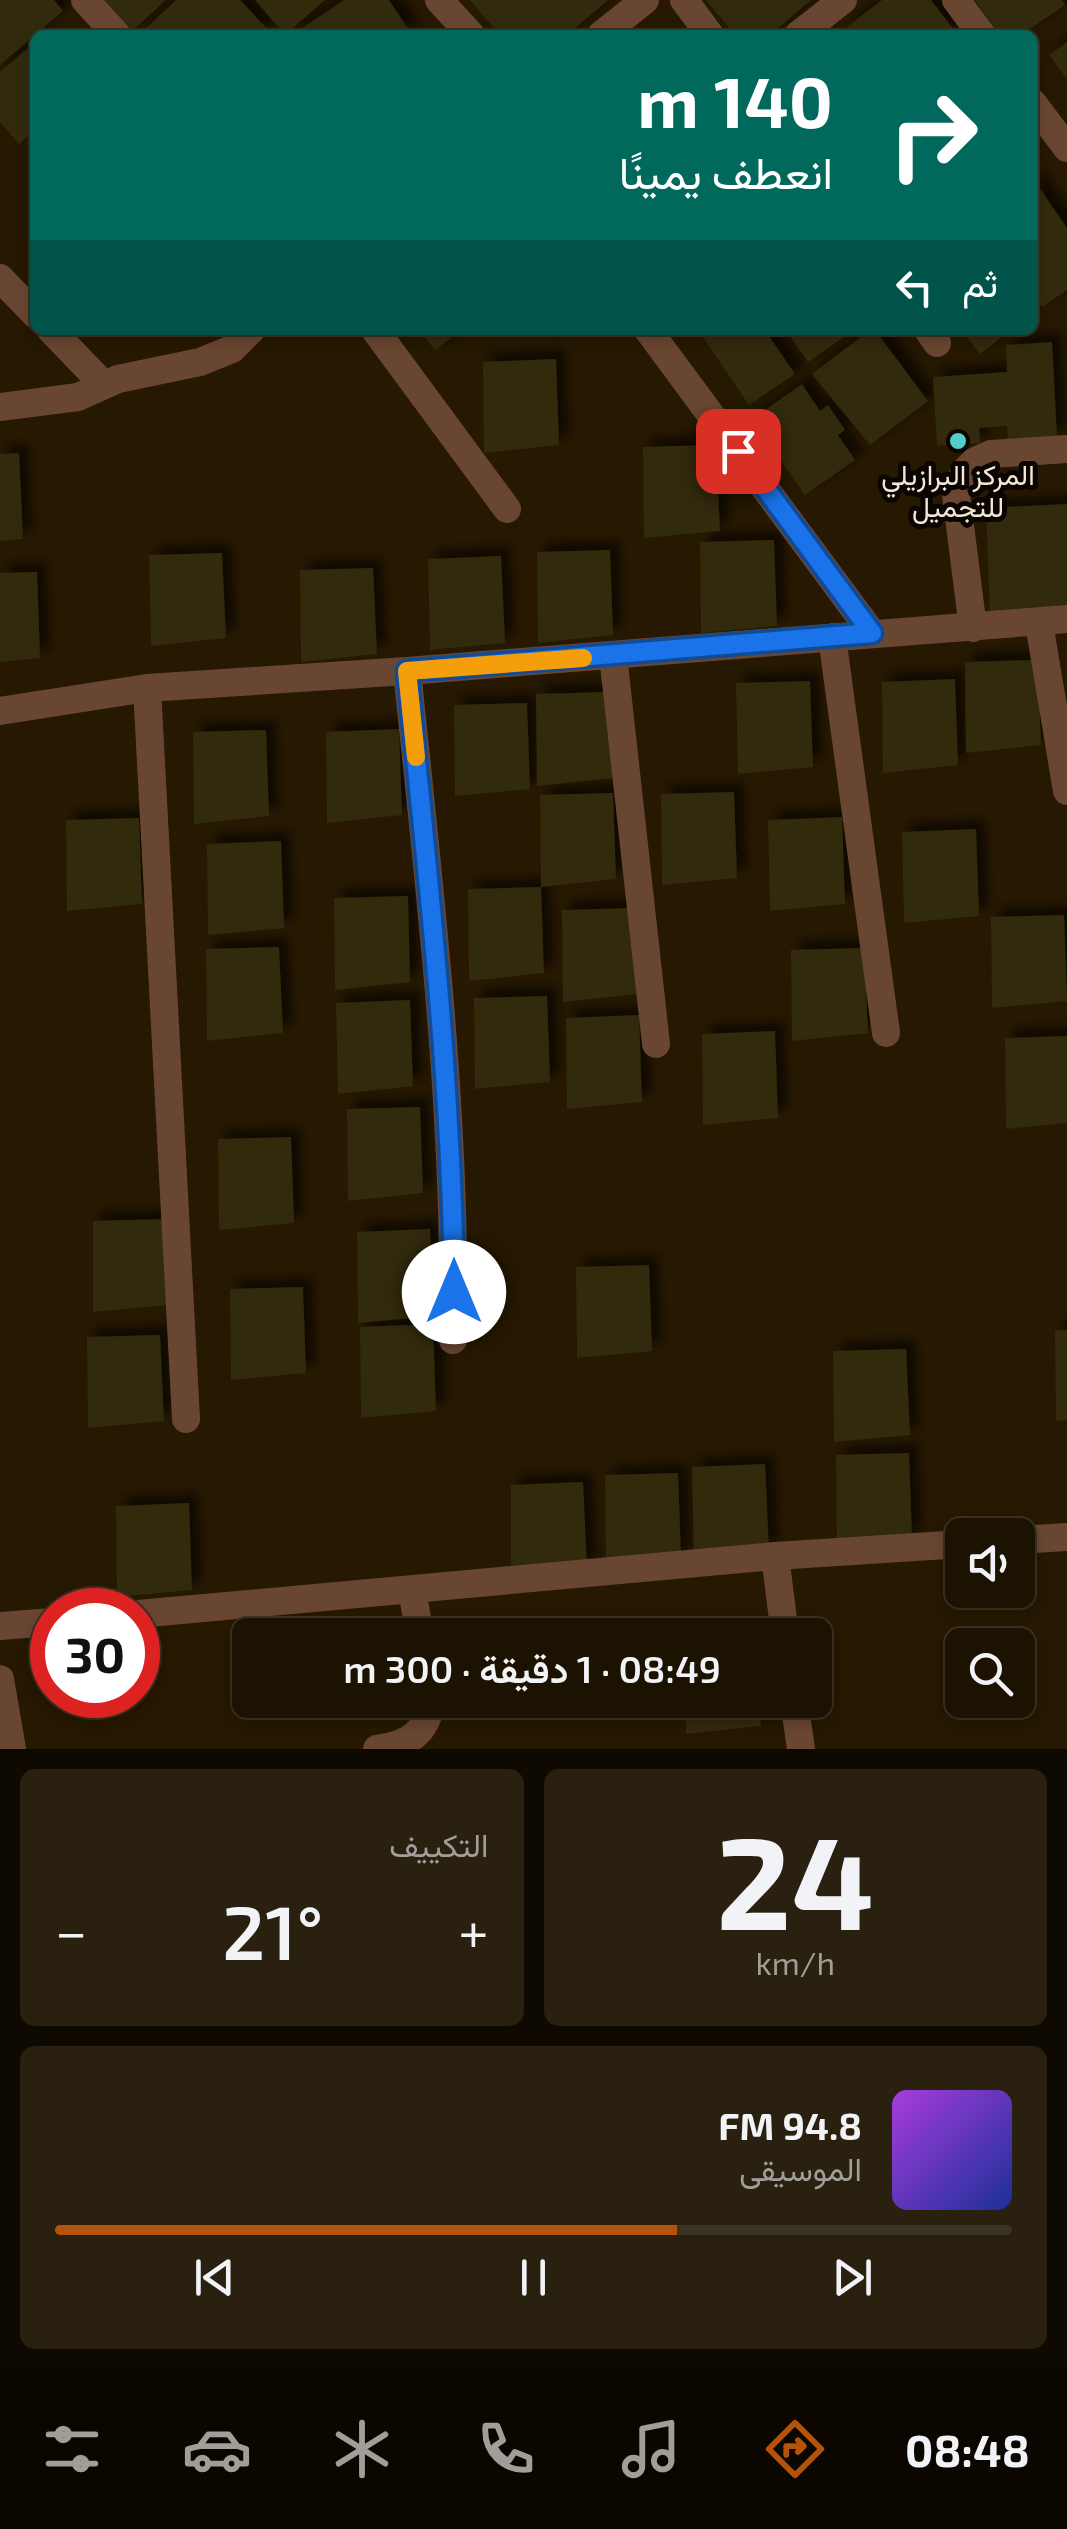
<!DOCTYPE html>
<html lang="ar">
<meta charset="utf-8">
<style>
body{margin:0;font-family:"Exo 2",Vazirmatn,sans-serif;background:#292010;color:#f1f3f6;direction:rtl;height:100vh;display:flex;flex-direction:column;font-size:38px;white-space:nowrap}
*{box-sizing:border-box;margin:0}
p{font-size:32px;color:#a09e99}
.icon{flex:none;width:55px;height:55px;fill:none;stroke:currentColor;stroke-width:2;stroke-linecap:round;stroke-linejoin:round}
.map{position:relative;height:1749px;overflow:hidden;direction:ltr}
.sheet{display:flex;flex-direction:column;gap:20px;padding:20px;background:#0f0a01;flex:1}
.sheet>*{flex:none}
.hud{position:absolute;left:30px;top:30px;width:1008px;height:305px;border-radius:15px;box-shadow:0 5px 15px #0003,0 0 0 2px #3a3223;direction:rtl;background:#00695c;color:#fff;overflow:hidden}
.tools{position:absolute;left:945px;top:1518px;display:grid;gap:20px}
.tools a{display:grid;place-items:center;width:90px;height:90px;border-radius:15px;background:#1c1201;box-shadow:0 5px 15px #0003,0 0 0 2px #3a3223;font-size:50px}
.speed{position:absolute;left:30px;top:1588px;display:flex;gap:20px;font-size:50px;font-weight:700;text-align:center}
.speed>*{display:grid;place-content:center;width:130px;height:130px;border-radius:50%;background:#1c1201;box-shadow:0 5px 15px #0003,0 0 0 2px #3a3223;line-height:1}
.speed .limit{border:15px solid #d22;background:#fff;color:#111}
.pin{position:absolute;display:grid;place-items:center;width:85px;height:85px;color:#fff;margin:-42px;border-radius:20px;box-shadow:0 5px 15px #0006}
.me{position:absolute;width:110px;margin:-55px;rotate:0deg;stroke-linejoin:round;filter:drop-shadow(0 0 8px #0008)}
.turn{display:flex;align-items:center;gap:35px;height:210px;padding:0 40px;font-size:45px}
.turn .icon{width:130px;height:130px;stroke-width:2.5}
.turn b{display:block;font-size:70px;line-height:85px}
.then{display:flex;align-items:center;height:95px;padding:0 40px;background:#0003;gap:20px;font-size:38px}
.big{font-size:75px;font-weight:600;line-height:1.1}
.sheet .tile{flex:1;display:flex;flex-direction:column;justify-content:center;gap:15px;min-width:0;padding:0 35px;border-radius:15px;background:#292010}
.sheet .dial{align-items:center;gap:0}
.dial b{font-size:130px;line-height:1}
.song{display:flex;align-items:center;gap:30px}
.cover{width:120px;height:120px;border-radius:15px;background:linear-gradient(135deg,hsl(280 70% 55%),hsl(230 70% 35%))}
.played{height:10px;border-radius:5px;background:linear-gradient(90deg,#b45309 65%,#3a3223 65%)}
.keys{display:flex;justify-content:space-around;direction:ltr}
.heat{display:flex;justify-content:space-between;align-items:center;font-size:55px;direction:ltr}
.sheet .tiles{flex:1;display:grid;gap:20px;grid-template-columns:1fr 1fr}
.tile:last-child{grid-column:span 2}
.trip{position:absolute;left:232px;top:1618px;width:600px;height:100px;border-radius:15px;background:#1c1201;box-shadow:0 5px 15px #0003,0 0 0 2px #3a3223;font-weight:600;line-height:100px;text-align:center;direction:rtl}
.menu{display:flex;height:160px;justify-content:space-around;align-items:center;background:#0b0700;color:#a09e99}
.menu .icon{width:70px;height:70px}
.menu .active{color:#b45309}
.menu b{font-size:45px;color:#f1f3f6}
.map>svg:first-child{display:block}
.building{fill:#312b08;filter:url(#shadow)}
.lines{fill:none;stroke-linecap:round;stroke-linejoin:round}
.minor{stroke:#694631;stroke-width:28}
.route-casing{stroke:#114b97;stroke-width:25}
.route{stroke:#1a73e8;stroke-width:18}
.slow{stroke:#f59e0b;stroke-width:18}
.poi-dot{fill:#53cdca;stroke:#0a0501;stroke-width:4}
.labels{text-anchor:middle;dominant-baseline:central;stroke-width:10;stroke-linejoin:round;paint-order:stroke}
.poi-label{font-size:28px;fill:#f2e8d9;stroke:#0a0501}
</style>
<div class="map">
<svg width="1067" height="1749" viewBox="0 0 1067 1749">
<defs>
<filter id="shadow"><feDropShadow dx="9" dy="-9" stdDeviation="5" flood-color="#0009"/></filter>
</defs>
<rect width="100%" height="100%" fill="#261801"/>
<!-- building -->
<path class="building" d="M0 0H54L63 11 0 65Z
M104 0H166L132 31Z
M176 0H240L271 33 139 35Z
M255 0H325L285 35Z
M344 0H389L409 30 401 35H292Z
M470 0H608L567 35H500Z
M706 0H811L770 35H735Z
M882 0H931L958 35H849L844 29Z
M975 0H1062L1065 5 1021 35H999Z
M35 42V130L19 144 0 122V72Z
M1067 42V79L1049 55Z
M1032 177 1067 228V290L1042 307 1032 294Z
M419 330H461L435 350Z
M698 330H765L795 374 749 405Z
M786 330H854L808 362Z
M870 330H875L928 401 870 445 812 374Z
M961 330H1011L980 354Z
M1052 342 1057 438 1008 442 1007 426 979 428 980 443 937 446 933 377 1007 372 1006 345Z
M556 359 559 445 484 453 483 362Z
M802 384 820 411 828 405 845 430 838 435 855 460 805 495 752 419Z
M716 445 720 531 644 538 643 447Z
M19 453 23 539 0 541V454Z
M1067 504V611L990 615 986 508Z
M774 540 777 626 701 633 700 542Z
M610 550 613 635 538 643 537 552Z
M222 553 226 638 151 646 149 555Z
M501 556 505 643 430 650 428 559Z
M373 568 377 654 301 662 300 570Z
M37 572 40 658 0 662V573Z
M1038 660 1041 745 966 753 965 662Z
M955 679 958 765 883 773 882 682Z
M810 681 813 767 738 774 736 683Z
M610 692 613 778 537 786 536 694Z
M527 703 530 789 455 796 454 705Z
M399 729 402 815 327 823 326 732Z
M266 730 269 816 194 824 193 732Z
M734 792 737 878 662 885 661 794Z
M613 793 616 879 541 887 540 795Z
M842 817 845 904 770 911 768 820Z
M139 818 142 904 67 911 66 820Z
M976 829 979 916 904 923 902 832Z
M281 841 284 928 208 935 207 844Z
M541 887 544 973 469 981 468 889Z
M408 896 410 982 335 990 334 898Z
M635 908 638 994 563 1002 562 910Z
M1064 915 1067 1001 992 1008 991 917Z
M279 947 283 1033 207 1041 206 949Z
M864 948 868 1033 792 1041 791 950Z
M547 996 550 1082 475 1089 474 998Z
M410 1000 413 1086 338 1094 336 1003Z
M639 1015 642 1102 567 1109 566 1018Z
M775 1031 778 1118 703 1125 702 1034Z
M1067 1036V1123L1006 1129 1005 1038Z
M420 1107 423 1193 348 1201 347 1109Z
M291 1137 294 1223 219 1230 218 1139Z
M166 1219 169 1305 93 1312V1221Z
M430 1229 434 1316 358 1323 357 1232Z
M649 1265 652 1351 577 1358 576 1267Z
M303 1287 306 1373 231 1380 230 1289Z
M433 1324 436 1411 361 1418 360 1327Z
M1055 1330H1067V1420L1056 1421Z
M160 1335 164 1421 88 1428 87 1337Z
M906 1349 910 1435 834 1442 833 1351Z
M909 1453 912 1539 837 1546 836 1455Z
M765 1464 769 1550 694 1558 692 1467Z
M678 1473 681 1559 606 1567 605 1475Z
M583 1482 587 1568 511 1576V1485Z
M189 1503 192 1590 117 1597 116 1506Z
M686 1700H760L761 1726 686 1734Z"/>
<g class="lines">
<!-- minor -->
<path class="minor" d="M85 0 117 35
M439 0 471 35
M684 0 710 35
M956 0 982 35
M601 35 645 0
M798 35 843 0
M1032 102 1067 148
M0 278 35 314
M51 330 103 384
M375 330 507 509
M648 330 872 633
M928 330 937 343
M0 407 78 397 118 379 200 362 232 349 251 330
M1039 623 1067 791
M973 628 956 494 964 472 975 461 991 454 1067 449
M832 637 886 1033
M613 655 656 1044
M407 671C430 894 457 1116 453 1340
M147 688 186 1419
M0 711 147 688 407 671 1067 619
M1018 1540 1067 1537
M775 1556 785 1635
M412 1590 420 1635
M138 1614 775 1556 962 1544
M0 1626 52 1622
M0 1679 12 1749
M794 1700 801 1749
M377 1749C408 1745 428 1733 431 1700"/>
</g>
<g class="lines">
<!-- route casing -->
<g class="route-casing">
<path id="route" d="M454 1292C452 1083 428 878 407 671L872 633 738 451"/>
</g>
<!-- route -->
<use href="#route" class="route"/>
<!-- slow -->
<path class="slow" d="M416 757 407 671 583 658"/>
</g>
<!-- markers -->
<circle class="poi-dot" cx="958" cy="441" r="10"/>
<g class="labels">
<!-- poi labels -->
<g class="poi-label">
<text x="958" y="474">المركز البرازيلي<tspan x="958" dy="32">للتجميل</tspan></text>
</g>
</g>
</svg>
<div class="tools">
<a><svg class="icon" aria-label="sound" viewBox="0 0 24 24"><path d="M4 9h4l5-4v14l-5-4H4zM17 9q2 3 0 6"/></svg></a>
<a><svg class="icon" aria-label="search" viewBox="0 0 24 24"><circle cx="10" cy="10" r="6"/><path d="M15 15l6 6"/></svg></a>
</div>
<div class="speed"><div class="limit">30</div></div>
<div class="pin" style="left:738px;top:451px;background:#d93025"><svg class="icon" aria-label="arrive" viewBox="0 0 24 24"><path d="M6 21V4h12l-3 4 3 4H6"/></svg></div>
<svg class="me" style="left:454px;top:1292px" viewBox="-20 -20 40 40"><circle r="19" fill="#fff"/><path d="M0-13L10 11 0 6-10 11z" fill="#1a73e8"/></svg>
<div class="trip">08:49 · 1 دقيقة · 300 m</div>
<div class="hud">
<div class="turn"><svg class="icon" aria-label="right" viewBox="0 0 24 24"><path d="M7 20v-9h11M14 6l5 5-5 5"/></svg><div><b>140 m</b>انعطف يمينًا</div></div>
<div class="then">ثم<svg class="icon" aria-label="left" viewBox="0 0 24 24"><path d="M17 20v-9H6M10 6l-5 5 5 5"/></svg></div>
</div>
</div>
<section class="sheet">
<div class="tiles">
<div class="tile dial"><b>24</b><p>km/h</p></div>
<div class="tile"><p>التكييف</p>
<div class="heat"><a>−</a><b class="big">21°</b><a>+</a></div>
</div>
<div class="tile">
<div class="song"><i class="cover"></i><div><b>94.8 FM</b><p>الموسيقى</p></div></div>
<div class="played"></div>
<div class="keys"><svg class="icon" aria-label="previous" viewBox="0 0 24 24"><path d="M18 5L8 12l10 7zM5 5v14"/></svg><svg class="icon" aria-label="pause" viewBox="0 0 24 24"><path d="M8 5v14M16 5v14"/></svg><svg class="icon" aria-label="next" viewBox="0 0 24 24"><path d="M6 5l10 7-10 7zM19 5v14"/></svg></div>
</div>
</div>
</section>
<nav class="menu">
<b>08:48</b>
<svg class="icon active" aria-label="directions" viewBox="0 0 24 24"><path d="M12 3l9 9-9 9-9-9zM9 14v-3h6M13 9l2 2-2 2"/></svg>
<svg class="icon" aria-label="music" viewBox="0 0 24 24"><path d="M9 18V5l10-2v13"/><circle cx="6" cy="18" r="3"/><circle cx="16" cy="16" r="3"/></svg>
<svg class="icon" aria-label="phone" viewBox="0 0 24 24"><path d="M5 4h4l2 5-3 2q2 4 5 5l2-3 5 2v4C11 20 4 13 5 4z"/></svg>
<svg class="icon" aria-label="climate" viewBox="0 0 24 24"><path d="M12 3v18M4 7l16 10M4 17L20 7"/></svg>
<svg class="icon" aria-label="car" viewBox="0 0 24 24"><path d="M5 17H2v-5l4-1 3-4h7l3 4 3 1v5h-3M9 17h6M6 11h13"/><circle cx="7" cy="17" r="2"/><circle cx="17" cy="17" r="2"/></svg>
<svg class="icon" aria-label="filters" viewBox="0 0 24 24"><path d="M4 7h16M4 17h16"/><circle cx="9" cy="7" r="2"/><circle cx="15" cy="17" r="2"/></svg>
</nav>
